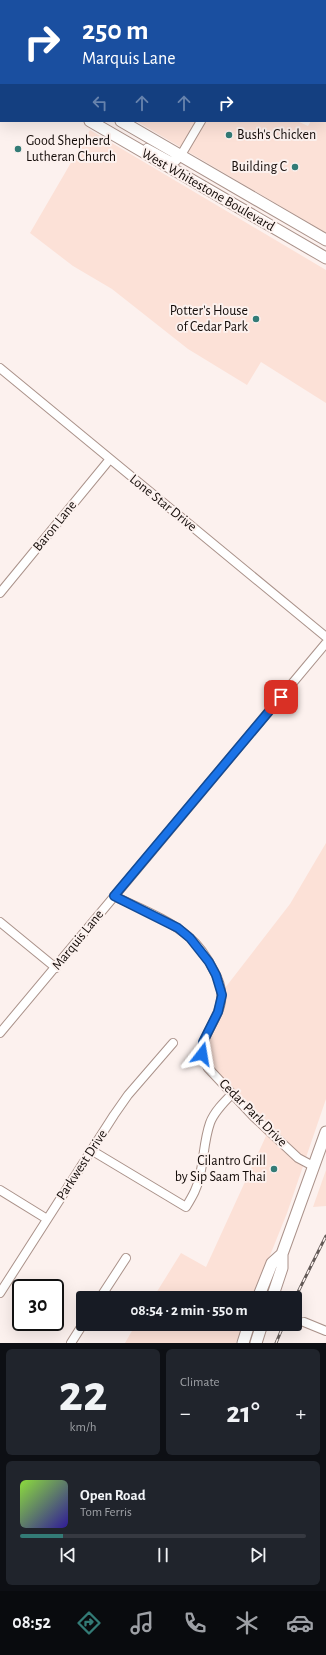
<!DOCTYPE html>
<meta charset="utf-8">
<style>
body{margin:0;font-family:"Alegreya Sans",sans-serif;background:#20242c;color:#f1f3f6;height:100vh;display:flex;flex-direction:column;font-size:15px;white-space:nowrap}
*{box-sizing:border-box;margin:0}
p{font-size:13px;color:#9ea1a6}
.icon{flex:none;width:22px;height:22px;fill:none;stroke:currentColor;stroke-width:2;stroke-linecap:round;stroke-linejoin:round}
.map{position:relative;height:1343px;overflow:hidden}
.drawer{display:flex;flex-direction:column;gap:6px;padding:6px;background:#0d0f14;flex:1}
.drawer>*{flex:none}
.banner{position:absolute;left:0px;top:0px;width:326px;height:122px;box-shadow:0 4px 16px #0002;background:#1a4fa0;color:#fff;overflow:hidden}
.speed{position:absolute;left:12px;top:1279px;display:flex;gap:8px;font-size:20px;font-weight:700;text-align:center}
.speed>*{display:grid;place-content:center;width:52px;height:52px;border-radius:50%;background:#171b24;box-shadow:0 4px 16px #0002;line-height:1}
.speed .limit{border:2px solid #111;border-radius:6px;background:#fff;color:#111}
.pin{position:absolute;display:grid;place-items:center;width:34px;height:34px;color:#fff;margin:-17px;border-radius:8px;box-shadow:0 2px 6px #0006}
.me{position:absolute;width:44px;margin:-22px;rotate:14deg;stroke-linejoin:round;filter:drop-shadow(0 0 3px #0008)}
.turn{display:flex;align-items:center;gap:14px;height:84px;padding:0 16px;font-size:18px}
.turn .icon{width:52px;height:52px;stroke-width:2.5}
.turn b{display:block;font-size:28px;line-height:34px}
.lanes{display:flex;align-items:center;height:38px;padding:0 16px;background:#0003;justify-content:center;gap:20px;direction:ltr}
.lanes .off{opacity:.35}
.big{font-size:30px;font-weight:700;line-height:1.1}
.drawer .tile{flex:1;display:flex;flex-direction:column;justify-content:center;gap:6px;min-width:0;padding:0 14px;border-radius:6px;background:#20242c}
.drawer .dial{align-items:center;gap:0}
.dial b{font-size:52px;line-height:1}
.song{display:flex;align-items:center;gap:12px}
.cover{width:48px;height:48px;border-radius:6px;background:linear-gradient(135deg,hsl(90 70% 55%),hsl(250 70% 35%))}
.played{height:4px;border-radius:2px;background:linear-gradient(90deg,#337b76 15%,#363941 15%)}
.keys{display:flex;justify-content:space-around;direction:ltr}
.heat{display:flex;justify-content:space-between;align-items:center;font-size:22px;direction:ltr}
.drawer .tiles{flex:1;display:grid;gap:6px;grid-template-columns:1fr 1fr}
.tile:last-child{grid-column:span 2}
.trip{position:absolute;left:76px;top:1291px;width:226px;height:40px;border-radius:4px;background:#171b24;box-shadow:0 4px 16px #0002;font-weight:700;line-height:40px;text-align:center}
.menu{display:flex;height:64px;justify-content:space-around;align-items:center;background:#090b0e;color:#9ea1a6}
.menu .icon{width:28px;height:28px}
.menu .current{color:#337b76}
.menu b{font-size:18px;color:#f1f3f6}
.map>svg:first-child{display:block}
.built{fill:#fce1d7}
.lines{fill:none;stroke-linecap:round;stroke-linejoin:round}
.minor-casing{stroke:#aa928a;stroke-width:10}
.major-casing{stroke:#aa928a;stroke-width:13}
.minor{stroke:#fff;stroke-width:8}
.major{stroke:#fff;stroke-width:11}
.rail-casing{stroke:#635a57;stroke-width:3}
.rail{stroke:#fcf1ee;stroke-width:1.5;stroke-dasharray:4.5;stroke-linecap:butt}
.route-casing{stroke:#114b97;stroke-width:10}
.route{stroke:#1a73e8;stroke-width:7}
.poi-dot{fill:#337b76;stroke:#fcf1ee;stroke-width:1.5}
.labels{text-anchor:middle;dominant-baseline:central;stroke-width:4;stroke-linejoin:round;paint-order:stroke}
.poi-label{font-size:14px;fill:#140c09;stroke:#fcf1ee;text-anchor:end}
.street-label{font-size:14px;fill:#140c09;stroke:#fcf1ee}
</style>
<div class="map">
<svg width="326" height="1343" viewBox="0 0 326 1343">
<rect width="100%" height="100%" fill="#fcf1ee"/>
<!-- built -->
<path class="built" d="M326 97V233L136 121H297L308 126 311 121H325Z
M90 130 326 270V403L261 362 247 385 188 349 112 289 73 266 30 233Z
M326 843V1099L287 1213 253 1298H153L181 1253 206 1267 266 1136 205 1070 198 1054 201 1038 218 997 290 904Z
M326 1170V1206L313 1207Z
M136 1324H243L236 1343H125Z"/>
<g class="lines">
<!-- minor casing -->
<g class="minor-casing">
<path id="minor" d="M111 1V0
M170 1 171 0
M325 10 326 9
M147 148 169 160 176 161 181 155 201 121
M0 368 326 637
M0 593 110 459
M114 896C139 908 168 919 189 937 200 946 208 959 214 971 222 985 224 998 218 1012 210 1032 194 1046 208 1068L253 1116 298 1158 313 1166
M0 922 56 968
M0 1033 326 643
M91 1150 186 1207C192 1197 198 1187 200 1175 204 1158 204 1140 210 1123 214 1112 224 1102 232 1094
M0 1190 47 1219
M0 1293 114 1115 128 1095 173 1043
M100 1298 126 1258
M304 1322 326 1331
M71 1343 83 1324"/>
</g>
<!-- major casing -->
<g class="major-casing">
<path id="major" d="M0 51 1 52
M0 69 1 70
M90 121 326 258
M121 121 326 240
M258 1298 272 1263 282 1254
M272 1298 282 1268V1254L326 1132
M243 1343 249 1324
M256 1343 262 1324"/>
</g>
<!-- minor -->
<use href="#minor" class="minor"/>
<!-- major -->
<use href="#major" class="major"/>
<!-- rail casing -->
<g class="rail-casing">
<path id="rail" d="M295 1298 326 1236
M276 1343 284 1324"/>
</g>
<!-- rail -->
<use href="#rail" class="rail"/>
</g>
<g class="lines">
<!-- route casing -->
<g class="route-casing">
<path id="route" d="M202 1054 203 1042 218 1012 222 995 216 975 209 962 190 938 178 928 114 896 281 697"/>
</g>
<!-- route -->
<use href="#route" class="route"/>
</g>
<!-- markers -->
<g class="poi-dot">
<circle cx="229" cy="135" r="4"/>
<circle cx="18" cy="149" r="4"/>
<circle cx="295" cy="167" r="4"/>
<circle cx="256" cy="319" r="4"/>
<circle cx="274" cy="1169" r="4"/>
</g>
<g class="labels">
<!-- poi labels -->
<g class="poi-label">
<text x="237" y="135" text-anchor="start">Bush's Chicken</text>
<text x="26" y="141" text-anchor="start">Good Shepherd<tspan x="26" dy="16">Lutheran Church</tspan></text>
<text x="287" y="167">Building C</text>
<text x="248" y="311">Potter's House<tspan x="248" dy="16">of Cedar Park</tspan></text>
<text x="266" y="1161">Cilantro Grill<tspan x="266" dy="16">by Sip Saam Thai</tspan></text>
</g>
<!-- street labels -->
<g class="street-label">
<text transform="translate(208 190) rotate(30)">West Whitestone Boulevard</text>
<text transform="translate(163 503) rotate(39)">Lone Star Drive</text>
<text transform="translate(55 526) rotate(-51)">Baron Lane</text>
<text transform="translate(78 940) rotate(-51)">Marquis Lane</text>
<text transform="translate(253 1113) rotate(45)">Cedar Park Drive</text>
<text transform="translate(82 1165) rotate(-57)">Parkwest Drive</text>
</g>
</g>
</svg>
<div class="speed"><div class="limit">30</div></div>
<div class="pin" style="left:281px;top:697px;background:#d93025"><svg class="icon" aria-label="arrive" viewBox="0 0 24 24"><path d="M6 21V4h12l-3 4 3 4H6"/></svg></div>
<svg class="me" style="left:202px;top:1054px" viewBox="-20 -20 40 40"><path d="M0-17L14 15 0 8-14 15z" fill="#1a73e8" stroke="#fff" stroke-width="4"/></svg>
<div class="trip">08:54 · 2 min · 550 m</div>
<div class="banner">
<div class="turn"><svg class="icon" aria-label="right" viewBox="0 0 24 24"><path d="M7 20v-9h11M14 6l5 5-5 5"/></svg><div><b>250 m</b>Marquis Lane</div></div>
<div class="lanes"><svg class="icon off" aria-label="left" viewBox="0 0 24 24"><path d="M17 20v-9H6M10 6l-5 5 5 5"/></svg><svg class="icon off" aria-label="ahead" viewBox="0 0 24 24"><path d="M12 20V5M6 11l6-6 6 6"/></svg><svg class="icon off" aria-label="ahead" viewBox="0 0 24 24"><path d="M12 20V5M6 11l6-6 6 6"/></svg><svg class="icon" aria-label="right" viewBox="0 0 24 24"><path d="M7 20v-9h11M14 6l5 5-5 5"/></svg></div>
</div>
</div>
<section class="drawer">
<div class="tiles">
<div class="tile dial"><b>22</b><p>km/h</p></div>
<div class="tile"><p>Climate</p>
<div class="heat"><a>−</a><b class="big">21°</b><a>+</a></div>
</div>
<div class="tile">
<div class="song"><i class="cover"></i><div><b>Open Road</b><p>Tom Ferris</p></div></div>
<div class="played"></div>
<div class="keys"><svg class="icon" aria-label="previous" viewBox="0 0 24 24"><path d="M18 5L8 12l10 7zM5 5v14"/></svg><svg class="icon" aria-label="pause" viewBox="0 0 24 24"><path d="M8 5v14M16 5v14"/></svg><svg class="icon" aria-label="next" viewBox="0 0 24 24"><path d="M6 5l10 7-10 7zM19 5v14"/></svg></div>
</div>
</div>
</section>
<nav class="menu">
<b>08:52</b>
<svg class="icon current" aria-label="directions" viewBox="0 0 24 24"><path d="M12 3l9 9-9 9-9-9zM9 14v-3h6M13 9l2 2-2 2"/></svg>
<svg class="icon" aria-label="music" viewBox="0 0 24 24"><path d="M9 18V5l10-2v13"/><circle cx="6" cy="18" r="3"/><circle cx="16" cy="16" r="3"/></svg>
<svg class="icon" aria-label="phone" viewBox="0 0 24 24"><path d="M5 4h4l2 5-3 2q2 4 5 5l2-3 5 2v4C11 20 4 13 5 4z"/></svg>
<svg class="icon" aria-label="climate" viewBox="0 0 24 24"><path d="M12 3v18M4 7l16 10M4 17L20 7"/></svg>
<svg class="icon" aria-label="car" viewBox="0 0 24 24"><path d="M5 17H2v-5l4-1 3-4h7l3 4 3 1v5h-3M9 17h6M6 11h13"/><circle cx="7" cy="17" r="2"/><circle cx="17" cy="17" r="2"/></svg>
</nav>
